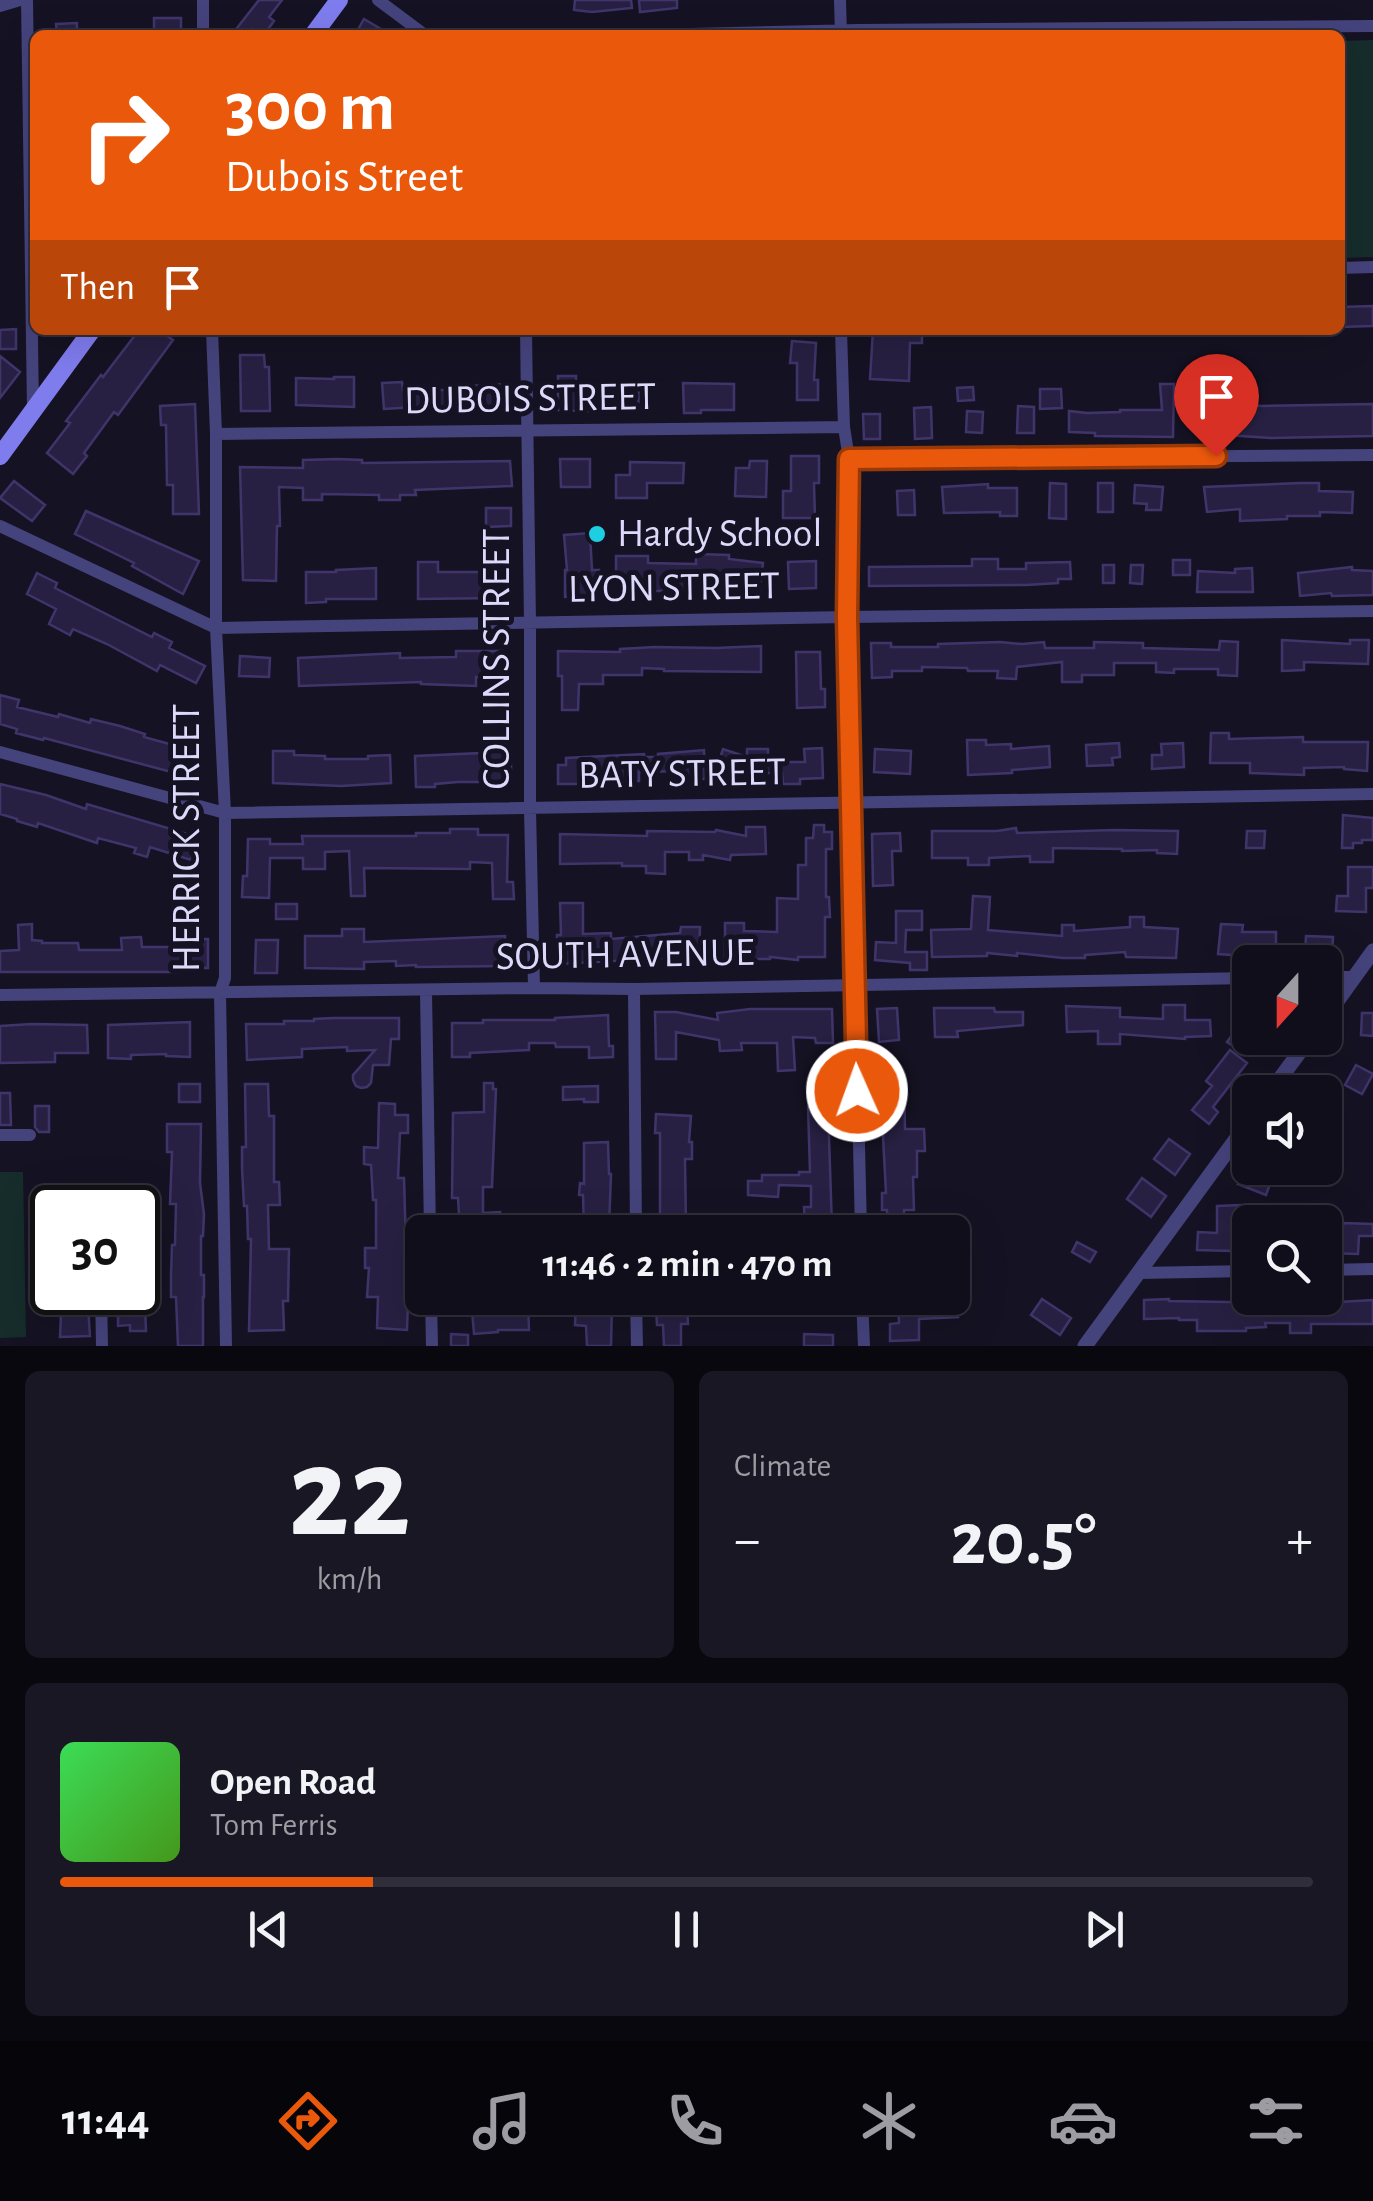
<!DOCTYPE html>
<meta charset="utf-8">
<style>
body{margin:0;font-family:"Alegreya Sans",sans-serif;background:#191723;color:#f1f3f6;height:100vh;display:flex;flex-direction:column;font-size:38px;white-space:nowrap}
*{box-sizing:border-box;margin:0}
p{font-size:32px;color:#9c9ca2}
.icon{flex:none;width:55px;height:55px;fill:none;stroke:currentColor;stroke-width:2;stroke-linecap:round;stroke-linejoin:round}
.map{position:relative;height:1346px;overflow:hidden}
.sheet{display:flex;flex-direction:column;gap:25px;padding:25px;background:#09080e;flex:1}
.sheet>*{flex:none}
.guide{position:absolute;left:30px;top:30px;width:1315px;height:305px;border-radius:15px;box-shadow:0 10px 40px #0002,0 0 0 2px #302e39;background:#ea580c;color:#fff;overflow:hidden}
.needle{width:65px;rotate:201deg}
.buttons{position:absolute;left:1232px;top:945px;display:grid;gap:20px}
.buttons a{display:grid;place-items:center;width:110px;height:110px;border-radius:15px;background:#100e1a;box-shadow:0 10px 40px #0002,0 0 0 2px #302e39;font-size:50px}
.speed{position:absolute;left:30px;top:1185px;display:flex;gap:20px;font-size:50px;font-weight:700;text-align:center}
.speed>*{display:grid;place-content:center;width:130px;height:130px;border-radius:50%;background:#100e1a;box-shadow:0 10px 40px #0002,0 0 0 2px #302e39;line-height:1}
.speed .limit{border:5px solid #111;border-radius:15px;background:#fff;color:#111}
.pin{position:absolute;display:grid;place-items:center;width:85px;height:85px;color:#fff;margin:-102px -42px;border-radius:50% 50% 50% 0;rotate:-45deg;box-shadow:0 0 10px #0007}
.pin .icon{rotate:45deg}
.me{position:absolute;width:110px;margin:-55px;rotate:358deg;stroke-linejoin:round;filter:drop-shadow(0 0 8px #0008)}
.turn{display:flex;align-items:center;gap:35px;height:210px;padding:0 30px;font-size:45px}
.turn .icon{width:130px;height:130px;stroke-width:2.5}
.turn b{display:block;font-size:70px;line-height:85px}
.then{display:flex;align-items:center;height:95px;padding:0 30px;background:#0003;gap:20px;font-size:38px}
.big{font-size:75px;font-weight:700;line-height:1.1}
.sheet .widget{flex:1;display:flex;flex-direction:column;justify-content:center;gap:15px;min-width:0;padding:0 35px;border-radius:15px;background:#191723}
.sheet .dial{align-items:center;gap:0}
.dial b{font-size:130px;line-height:1}
.song{display:flex;align-items:center;gap:30px}
.cover{width:120px;height:120px;border-radius:15px;background:linear-gradient(135deg,hsl(130 70% 55%),hsl(100 70% 35%))}
.played{height:10px;border-radius:5px;background:linear-gradient(90deg,#ea580c 25%,#302e39 25%)}
.keys{display:flex;justify-content:space-around;direction:ltr}
.heat{display:flex;justify-content:space-between;align-items:center;font-size:55px;direction:ltr}
.sheet .tiles{flex:1;display:grid;gap:25px;grid-template-columns:1fr 1fr}
.widget:last-child{grid-column:span 2}
.trip{position:absolute;left:405px;top:1215px;width:565px;height:100px;border-radius:15px;background:#100e1a;box-shadow:0 10px 40px #0002,0 0 0 2px #302e39;font-weight:700;line-height:100px;text-align:center}
.tab-bar{display:flex;height:160px;justify-content:space-around;align-items:center;background:#06060a;color:#9c9ca2}
.tab-bar .icon{width:70px;height:70px}
.tab-bar .active{color:#ea580c}
.tab-bar b{font-size:45px;color:#f1f3f6}
.map>svg:first-child{display:block}
.green{fill:#162d2c}
.building{fill:#272042;stroke:#40356b;stroke-width:2.5}
.lines{fill:none;stroke-linecap:round;stroke-linejoin:round}
.minor{stroke:#45437c;stroke-width:12}
.tertiary{stroke:#45437c;stroke-width:15}
.secondary{stroke:#7f7cee;stroke-width:18}
.route-casing{stroke:#983908;stroke-width:25}
.route{stroke:#ea580c;stroke-width:18}
.poi-dot{fill:#1ecfe1;stroke:#151223;stroke-width:4}
.labels{text-anchor:middle;dominant-baseline:central;stroke-width:10;stroke-linejoin:round;paint-order:stroke}
.street-label{font-size:40px;fill:#ddd9fa;stroke:#151223}
.poi-label{font-size:40px;fill:#ddd9fa;stroke:#151223;text-anchor:start}
</style>
<div class="map">
<svg width="1373" height="1346" viewBox="0 0 1373 1346">
<rect width="100%" height="100%" fill="#151223"/>
<!-- green -->
<path class="green" d="M1373 40V257L1340 258V41Z
M0 1172H23L26 1337 0 1338Z"/>
<!-- building -->
<path class="building" d="M259 0H282L269 17 274 21 264 35H259L252 29 246 35 237 28Z
M575 0H631L632 8 592 12 574 10Z
M639 0H677V8L640 12Z
M154 18H181V35H154Z
M364 19 391 35H355Z
M77 23V35H57L56 24Z
M1373 306V326L1340 327V307Z
M16 329V349H0V330Z
M139 330H159L173 340 118 415 114 412 84 453 87 456 73 474 47 453 70 423 66 421 79 404 101 375 103 377Z
M873 330H922V343H910L909 381 870 379Z
M792 341 816 343 814 380H818V400H797V363H790Z
M240 355H264L265 367H269L270 411H241Z
M0 356 20 372 0 398Z
M558 376H576V387L639 385 638 409 604 408V411H584L558 410Z
M334 377H354V407L296 405V378L334 379Z
M402 382 403 390H452V387L505 384 506 406 437 410H416V407L384 409 382 383Z
M683 383 734 384V410H701V413H684Z
M1160 384H1174L1173 437 1095 436V433L1069 432V411L1087 413 1120 412V410H1162Z
M973 387 974 400 958 401 957 388Z
M1040 389H1061L1062 408 1040 409Z
M1209 389H1228L1229 403 1261 406 1373 404V436L1271 438 1210 434Z
M195 404 199 514H173V485H167L166 425H161L160 406Z
M1018 406 1034 407V433H1017Z
M931 407 932 438 915 439 914 408Z
M967 411 983 412 982 433 966 432Z
M863 414H880V439H864Z
M791 456H819V483H814L815 518H783V491H791Z
M338 459 362 460V463L510 461 512 486 415 490 416 495H400V500H379V495L322 494V500H303V488L279 487 280 526H277L276 581 243 580 240 467 303 468V460Z
M560 459H590V487H561Z
M750 461H767L766 497 735 496 736 468H749Z
M630 462 684 463 683 483H647V498H616V475H630Z
M14 481 45 505 32 521 0 498Z
M1050 483 1066 484V519L1049 518Z
M1098 483H1113V512H1098Z
M1300 483H1319V491L1353 492 1352 513 1320 512V516H1287V519L1240 521V509L1207 512 1204 487Z
M988 484V488H1017V516H1000V512L944 513 942 487Z
M1135 485 1163 487 1161 510H1146L1147 504 1134 503Z
M914 490 915 515H898L897 491Z
M486 508H511V526L486 527Z
M86 511 199 561 183 594 132 566 134 563 75 534Z
M590 533 592 570H599V589H591V596L565 597V570H567L564 535Z
M696 554 729 555V559L763 563 760 589 728 585V591H713V579H686V591H647V594H632L633 580H616V556H648V563L696 564Z
M972 559H998V569H1026V563L1070 562 1071 579H1058V583L1026 585 869 586V567L972 566Z
M1173 560H1190V575H1173Z
M816 561V588L789 589 788 562Z
M418 562H438V572H502L501 598 418 599Z
M1103 565H1114V583H1103Z
M1131 565H1143L1142 584 1130 583Z
M1352 567V570L1373 571V595L1332 596 1331 593 1300 596 1298 573Z
M376 568V599H326V602L306 603V572H336V570Z
M1252 568 1253 592H1197L1198 571 1235 573V569Z
M37 573 57 583 55 588 118 620 152 637 154 633 172 642 169 648 205 666 196 683 160 665 157 671 107 644 73 629 70 635 49 624 56 609 27 594Z
M1282 640 1350 644V640H1369L1368 664 1304 662V670L1282 671Z
M1220 641 1238 642 1237 676 1218 675V669H1174V673L1156 672V663H1114V675H1082V682H1062V662L1017 667 1016 679 997 678 998 671H968L967 668 922 667V671H892V677L872 678 871 643H891V647H938V644L1000 642 1022 644 1044 642 1045 648H1094V642L1143 643V648L1219 650Z
M761 646V672L664 671V669L642 668V675H603V684H579L578 710H562V676H558V651L620 652V649L655 647 716 648Z
M456 651H503V677H476V686L421 684V682L299 686 298 658 400 653V658L456 657Z
M796 652H820L821 689H825V707L797 708Z
M240 656 270 658 269 677 239 676Z
M0 695 19 700 17 707 58 717 59 714 90 723 91 719 120 726 145 734 144 737 180 747 182 740 200 746 190 777 44 738 43 740 16 733 17 729 0 724Z
M1211 733H1229V739L1303 737V742H1368L1367 771 1344 769V767L1304 768V775L1250 773V763H1210Z
M967 740H986V745L1011 744V749L1049 746 1050 767 1012 770V773L968 775Z
M1119 743 1120 757 1112 758 1113 765 1087 766 1086 745Z
M1183 743 1184 767 1152 769V755H1162L1161 744Z
M822 748 823 778 800 779V784H783L782 773H737L734 782 714 776 723 749 747 757V749H768V762H805L804 749Z
M875 749 911 751 910 774 874 772Z
M481 750H511V782H458L435 784V787H416L415 756 481 753Z
M704 750 705 779H683V771L639 772V781H609V784H558V765H566V758L644 754V757H658V754Z
M273 751H294V755L325 756V759H368V756L390 755 391 783 341 786 273 783Z
M0 784 46 795 86 809 87 804 198 837 191 860 150 847 147 857 134 853 136 848 98 838 97 843 38 823 37 827 17 821V819L0 814Z
M1343 815 1373 818V840H1362V843H1353V848H1342Z
M814 825H824V832H832V849H826V897H829L830 917H825V957H798V960L770 957V959H725V923H744V931L777 932V898L798 899V865H806V838H813Z
M746 827H765L766 854 731 855 730 860 703 855V860H689V852H665V874L646 873V866H622V863L560 864V834L647 836V831L715 832 716 830 746 836Z
M1016 828 1017 833 1114 830 1178 831 1177 854 1157 853V850L1122 851V849L1053 848V862H1030V856L989 858V865H968V858H932V831H997Z
M450 829H478V835H508L507 882H513L514 899H493L492 863 470 862V869L364 868 365 896H351L349 851 325 852V869H303V858H270L269 898 242 897 243 876H247L248 839H270V844H303L302 836H416V833H450Z
M1247 831H1265L1264 848H1246Z
M900 833 901 851H892L893 885 873 886 872 834Z
M1348 867H1373V888H1366V912L1336 911 1337 896H1348Z
M973 896 990 897 988 930 1062 936V925H1074V931L1130 927V917H1144V927L1178 929 1176 958 1126 957 1125 952 1085 955V958H1063L1017 953V956L987 953V956L932 957 931 930 971 929Z
M560 903H583V934L611 933V939L680 933 681 927H700L699 959 673 958 557 964V935H561Z
M276 904H297V919H276Z
M896 911H922V930H906L905 952H927V970H910V963L875 960 876 942 896 943Z
M177 914 193 915 192 939H208V968H177V972H0V951L19 950 18 925 32 924V940L42 941V943H78L79 950H122L121 938 141 937 142 947H177Z
M1221 924 1243 925 1242 932H1276V958L1218 954Z
M342 929H364V942L505 936 506 966 416 967V965L396 966V961L364 962V969L305 968V936H342Z
M1306 936 1333 937 1332 956 1305 955Z
M256 940H278L277 973H255Z
M1163 1005H1185V1020H1210L1211 1036 1185 1037V1039L1120 1034V1044H1098V1031L1067 1032 1066 1006 1120 1008V1017L1163 1019Z
M897 1008 899 1040 879 1042 877 1009Z
M934 1008H994L995 1012H1023V1025L957 1031 958 1037H935Z
M750 1009H832L833 1043H816L815 1038 793 1037 795 1070 778 1071 777 1043H741L742 1050 720 1051 719 1040 676 1032V1059H656L655 1012H676L718 1020 717 1013Z
M1362 1013H1373V1036L1361 1035Z
M608 1015 609 1046H613V1057L589 1058V1047H556L555 1043H529V1050L470 1053V1057H452V1023H483V1020H555V1018Z
M333 1018H399V1039H391L389 1065H373L371 1083 367 1087 361 1088 356 1086 353 1080V1075L375 1050 347 1051V1047L302 1049V1057L247 1060 246 1024H284V1021H314V1019Z
M190 1022V1057L166 1056V1054L131 1055V1059L108 1058V1025Z
M32 1024 87 1025 88 1053H55V1062L0 1063V1026Z
M1236 1030 1247 1039 1239 1050 1227 1042Z
M1230 1050 1247 1063 1213 1107 1218 1112 1209 1124 1192 1110 1212 1086 1206 1081Z
M1356 1065 1373 1074 1362 1094 1345 1085Z
M1314 1079 1339 1092H1307Z
M880 1080H904L905 1129H924L925 1151H917V1177H913L914 1210H904L905 1232H888L887 1210H882V1193H886Z
M484 1083H493V1089H496L492 1187H483V1213L500 1212 501 1231 460 1232 458 1198H452L453 1113 484 1112Z
M179 1084H200V1102H179Z
M245 1084H268L269 1116H274V1182H279L280 1205H268L269 1249H289L288 1301H283L284 1330 249 1331 251 1239H248L247 1206H244L242 1168V1147H246Z
M598 1086V1102H584V1099L563 1100V1087Z
M0 1093H10L11 1125H0Z
M379 1103 395 1104V1115H408V1133H400L398 1178H404L406 1247H408L409 1277 407 1330 377 1328 378 1297H367L369 1268H365V1248H376V1200H373L371 1165 364 1164V1147L378 1148Z
M35 1106H49V1132H39L35 1127Z
M808 1107H828L832 1227H805L804 1207H811V1186L779 1185 778 1197 748 1195V1181H762V1175H799V1172H810Z
M656 1114 691 1116 689 1142H692V1159H685L686 1228H660V1133H655Z
M167 1124H201L200 1183 204 1214 203 1236H201V1275H204V1297H203V1346H178L176 1297H171V1275L172 1245H175L176 1204H170L172 1152H167Z
M1169 1139 1190 1154 1175 1175 1154 1159Z
M608 1142 609 1174H611L609 1228 584 1229 583 1195H579L580 1183 584 1184V1143Z
M1246 1165 1265 1172 1263 1177 1271 1181 1266 1195 1238 1184Z
M1142 1178 1166 1196 1151 1217 1127 1199Z
M1241 1205 1242 1223 1234 1224 1232 1251 1197 1250 1198 1232 1217 1233V1206Z
M723 1215 725 1229 708 1231 706 1216Z
M1343 1223 1373 1224V1236H1359L1358 1254 1325 1253V1226H1343Z
M1077 1242 1096 1252 1090 1262 1072 1252Z
M52 1257V1273L40 1274V1258Z
M62 1292H87L90 1336 60 1337Z
M471 1298H524V1302H528L529 1330H498V1332L474 1334Z
M898 1298H928L929 1301H957L958 1317 919 1319V1340L890 1341V1324L899 1323Z
M1042 1299 1071 1318 1060 1335 1031 1315Z
M1169 1299V1301L1228 1302H1260V1299H1274L1339 1300V1302L1373 1300V1324H1311V1333H1290V1323H1265L1266 1327 1246 1328V1331H1197V1320H1179V1318L1144 1319V1300Z
M576 1303 612 1304 611 1346H587L586 1326 575 1325Z
M118 1306H145L146 1331H130V1325L118 1326Z
M687 1307 688 1324H681V1346H664L663 1325H657L656 1309Z
M451 1334 468 1335V1346H451Z
M804 1334 833 1335V1346H804Z"/>
<g class="lines">
<!-- minor -->
<path class="minor" d="M27 0 33 409
M203 0V35
M378 0 425 35
M840 0 841 35
M0 6 20 0
M649 35 859 30 1373 26
M1340 268 1373 267
M212 330 216 434V628L225 813V978L220 993 226 1346
M526 330 530 623V810L534 988
M841 330 844 427 849 459 847 617 861 1232
M216 434 844 427
M849 459 1373 455
M0 526 216 628 847 617 1373 611
M0 752 225 813 1373 794
M1325 977H1355
M634 989 636 1232
M426 991 430 1232
M0 995 534 988 634 989 1250 978
M0 1135H30
M1325 1270 1373 1269
M1139 1273 1250 1271
M101 1292 102 1346
M431 1298 432 1346
M636 1298 637 1346
M862 1298 864 1346"/>
<!-- tertiary -->
<path class="tertiary" d="M1325 1018 1373 951
M1270 1092 1310 1038
M1085 1346 1250 1120"/>
<!-- secondary -->
<path class="secondary" d="M313 35 339 0
M0 456 92 330"/>
</g>
<g class="lines">
<!-- route casing -->
<g class="route-casing">
<path id="route" d="M857 1091 847 617 849 459 1216 456"/>
</g>
<!-- route -->
<use href="#route" class="route"/>
</g>
<!-- markers -->
<circle class="poi-dot" cx="597" cy="534" r="10"/>
<g class="labels">
<!-- street labels -->
<g class="street-label">
<text transform="translate(530 399) rotate(-1)">DUBOIS STREET</text>
<text transform="translate(674 588) rotate(-1)">LYON STREET</text>
<text transform="translate(497 659) rotate(-90)">COLLINS STREET</text>
<text transform="translate(682 774) rotate(-1)">BATY STREET</text>
<text transform="translate(187 838) rotate(-90)">HERRICK STREET</text>
<text transform="translate(625 955) rotate(-1)">SOUTH AVENUE</text>
</g>
<!-- poi labels -->
<g class="poi-label">
<text x="617" y="534">Hardy School</text>
</g>
</g>
</svg>
<div class="buttons">
<a><svg class="needle" viewBox="-14 -14 28 28"><path d="M0-13l5 13h-10z" fill="#e53935"/><path d="M0 13l5-13h-10z" fill="#9c9ca2"/></svg></a>
<a><svg class="icon" aria-label="sound" viewBox="0 0 24 24"><path d="M4 9h4l5-4v14l-5-4H4zM17 9q2 3 0 6"/></svg></a>
<a><svg class="icon" aria-label="search" viewBox="0 0 24 24"><circle cx="10" cy="10" r="6"/><path d="M15 15l6 6"/></svg></a>
</div>
<div class="speed"><div class="limit">30</div></div>
<div class="pin" style="left:1216px;top:456px;background:#d93025"><svg class="icon" aria-label="arrive" viewBox="0 0 24 24"><path d="M6 21V4h12l-3 4 3 4H6"/></svg></div>
<svg class="me" style="left:857px;top:1091px" viewBox="-20 -20 40 40"><circle r="17" fill="#ea580c" stroke="#fff" stroke-width="3"/><path d="M0-11L8 9 0 5-8 9z" fill="#fff"/></svg>
<div class="trip">11:46 · 2 min · 470 m</div>
<div class="guide">
<div class="turn"><svg class="icon" aria-label="right" viewBox="0 0 24 24"><path d="M7 20v-9h11M14 6l5 5-5 5"/></svg><div><b>300 m</b>Dubois Street</div></div>
<div class="then">Then<svg class="icon" aria-label="arrive" viewBox="0 0 24 24"><path d="M6 21V4h12l-3 4 3 4H6"/></svg></div>
</div>
</div>
<section class="sheet">
<div class="tiles">
<div class="widget dial"><b>22</b><p>km/h</p></div>
<div class="widget"><p>Climate</p>
<div class="heat"><a>−</a><b class="big">20.5°</b><a>+</a></div>
</div>
<div class="widget">
<div class="song"><i class="cover"></i><div><b>Open Road</b><p>Tom Ferris</p></div></div>
<div class="played"></div>
<div class="keys"><svg class="icon" aria-label="previous" viewBox="0 0 24 24"><path d="M18 5L8 12l10 7zM5 5v14"/></svg><svg class="icon" aria-label="pause" viewBox="0 0 24 24"><path d="M8 5v14M16 5v14"/></svg><svg class="icon" aria-label="next" viewBox="0 0 24 24"><path d="M6 5l10 7-10 7zM19 5v14"/></svg></div>
</div>
</div>
</section>
<nav class="tab-bar">
<b>11:44</b>
<svg class="icon active" aria-label="directions" viewBox="0 0 24 24"><path d="M12 3l9 9-9 9-9-9zM9 14v-3h6M13 9l2 2-2 2"/></svg>
<svg class="icon" aria-label="music" viewBox="0 0 24 24"><path d="M9 18V5l10-2v13"/><circle cx="6" cy="18" r="3"/><circle cx="16" cy="16" r="3"/></svg>
<svg class="icon" aria-label="phone" viewBox="0 0 24 24"><path d="M5 4h4l2 5-3 2q2 4 5 5l2-3 5 2v4C11 20 4 13 5 4z"/></svg>
<svg class="icon" aria-label="climate" viewBox="0 0 24 24"><path d="M12 3v18M4 7l16 10M4 17L20 7"/></svg>
<svg class="icon" aria-label="car" viewBox="0 0 24 24"><path d="M5 17H2v-5l4-1 3-4h7l3 4 3 1v5h-3M9 17h6M6 11h13"/><circle cx="7" cy="17" r="2"/><circle cx="17" cy="17" r="2"/></svg>
<svg class="icon" aria-label="filters" viewBox="0 0 24 24"><path d="M4 7h16M4 17h16"/><circle cx="9" cy="7" r="2"/><circle cx="15" cy="17" r="2"/></svg>
</nav>
